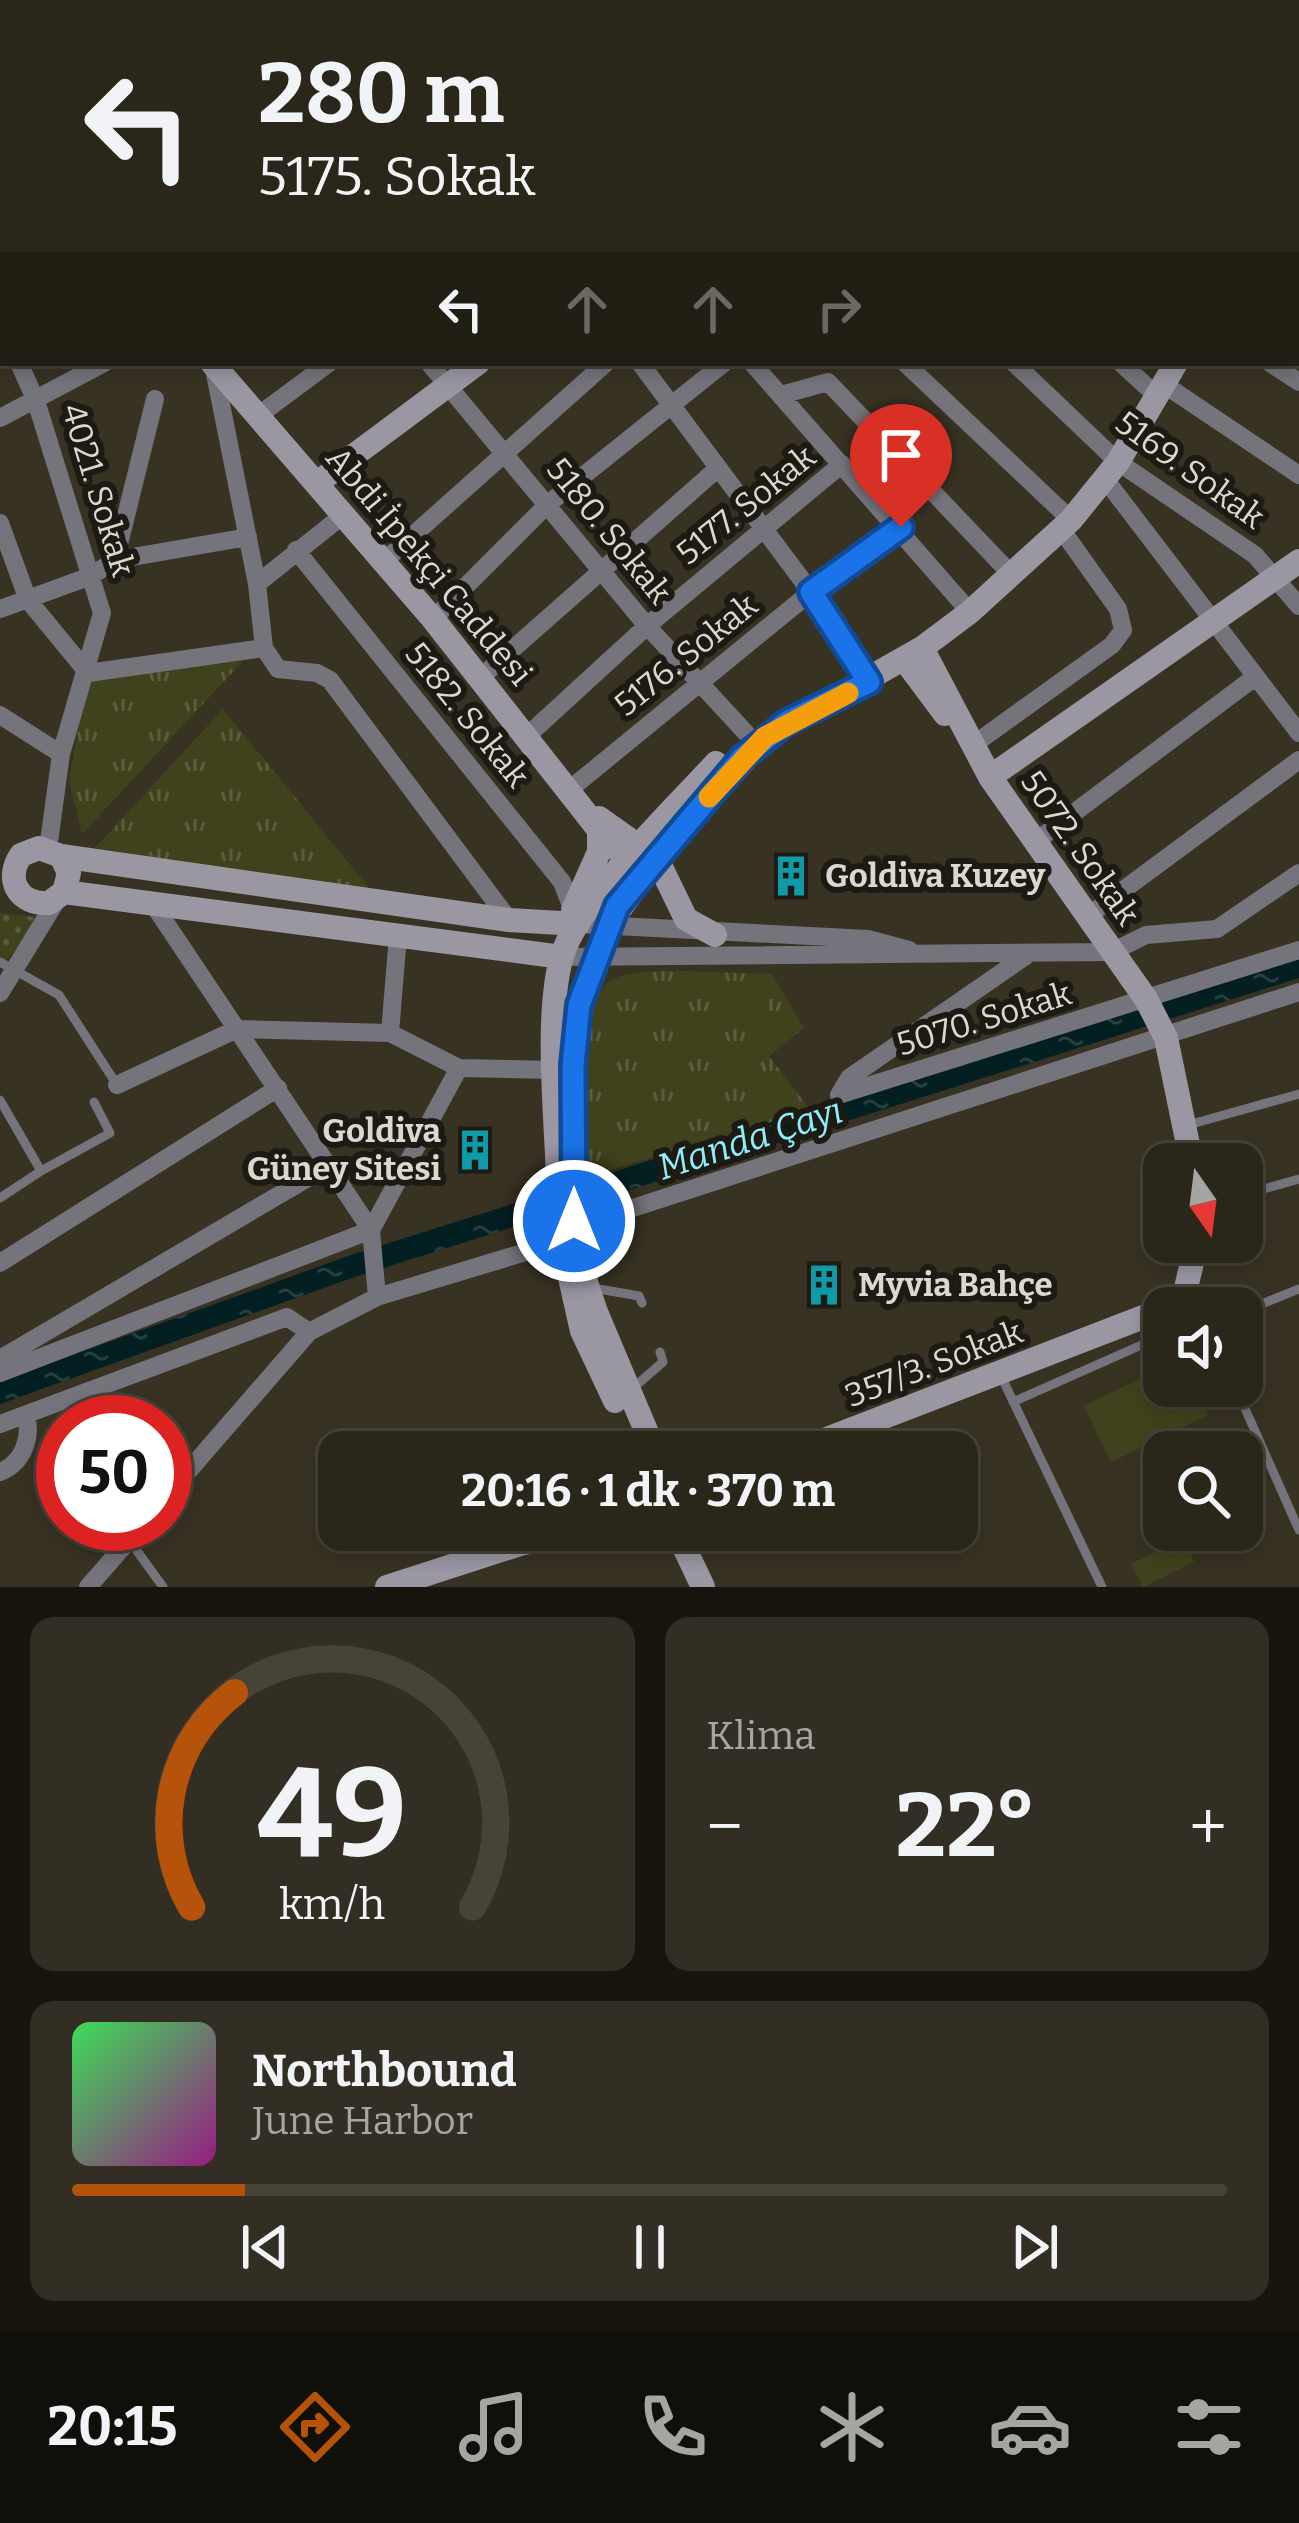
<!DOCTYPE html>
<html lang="tr">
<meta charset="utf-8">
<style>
body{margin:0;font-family:Bitter,serif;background:#322e23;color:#f1f3f6;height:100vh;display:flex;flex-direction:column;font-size:45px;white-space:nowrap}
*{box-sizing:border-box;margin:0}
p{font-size:39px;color:#a5a5a2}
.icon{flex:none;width:66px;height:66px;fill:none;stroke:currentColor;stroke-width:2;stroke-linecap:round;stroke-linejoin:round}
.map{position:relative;height:1587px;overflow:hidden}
.side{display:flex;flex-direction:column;gap:30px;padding:30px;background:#17150e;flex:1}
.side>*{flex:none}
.hud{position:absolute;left:0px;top:0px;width:1299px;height:366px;box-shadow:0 6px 18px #0003,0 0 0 3px #464339;background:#2a261a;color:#f1f3f6;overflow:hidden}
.needle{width:78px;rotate:166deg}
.controls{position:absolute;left:1143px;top:1143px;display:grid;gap:24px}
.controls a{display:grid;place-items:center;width:120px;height:120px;border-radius:24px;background:#2a261a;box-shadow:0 6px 18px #0003,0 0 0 3px #464339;font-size:60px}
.speed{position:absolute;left:36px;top:1395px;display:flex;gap:24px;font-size:60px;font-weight:700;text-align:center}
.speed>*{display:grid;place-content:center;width:156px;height:156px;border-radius:50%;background:#2a261a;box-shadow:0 6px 18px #0003,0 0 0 3px #464339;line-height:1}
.speed .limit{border:18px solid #d22;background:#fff;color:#111}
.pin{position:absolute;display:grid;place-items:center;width:102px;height:102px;color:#fff;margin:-123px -51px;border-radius:50% 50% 50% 0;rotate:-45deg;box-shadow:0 0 12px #0007}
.pin .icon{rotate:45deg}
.me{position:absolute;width:132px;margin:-66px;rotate:0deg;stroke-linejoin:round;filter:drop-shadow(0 0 9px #0008)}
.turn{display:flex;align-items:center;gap:42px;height:252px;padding:0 60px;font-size:54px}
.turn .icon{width:156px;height:156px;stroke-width:2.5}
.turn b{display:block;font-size:84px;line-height:102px}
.lanes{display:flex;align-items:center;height:114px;padding:0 60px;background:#0003;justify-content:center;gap:60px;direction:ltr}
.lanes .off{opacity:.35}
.big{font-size:90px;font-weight:700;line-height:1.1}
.side .card{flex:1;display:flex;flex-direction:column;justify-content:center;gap:18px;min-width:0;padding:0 42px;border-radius:24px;background:#322e23}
.side .dial{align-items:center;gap:0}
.dial svg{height:312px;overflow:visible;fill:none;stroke:#464339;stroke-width:7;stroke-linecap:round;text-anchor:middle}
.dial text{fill:#f1f3f6;stroke:none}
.song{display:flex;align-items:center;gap:36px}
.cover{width:144px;height:144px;border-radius:18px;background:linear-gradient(135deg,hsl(130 70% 55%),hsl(310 70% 35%))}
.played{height:12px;border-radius:6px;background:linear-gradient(90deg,#b45309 15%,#464339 15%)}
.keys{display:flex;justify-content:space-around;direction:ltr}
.heat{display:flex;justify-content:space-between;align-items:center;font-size:66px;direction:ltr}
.side .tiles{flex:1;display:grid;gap:30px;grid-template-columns:1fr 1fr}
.card:last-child{grid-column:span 2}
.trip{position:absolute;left:318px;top:1431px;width:660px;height:120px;border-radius:24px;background:#2a261a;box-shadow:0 6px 18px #0003,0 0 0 3px #464339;font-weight:700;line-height:120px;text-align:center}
.tab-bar{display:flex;height:192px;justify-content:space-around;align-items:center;background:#110f0a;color:#a5a5a2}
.tab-bar .icon{width:84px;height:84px}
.tab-bar .active{color:#b45309}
.tab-bar b{font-size:54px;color:#f1f3f6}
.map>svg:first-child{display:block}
.grass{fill:url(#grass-dots)}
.park{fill:url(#park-tufts)}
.pitch{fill:#40421d}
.water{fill:url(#water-ripples)}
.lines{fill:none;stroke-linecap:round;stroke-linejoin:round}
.lane{stroke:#75737b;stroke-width:9}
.street{stroke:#75737b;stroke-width:18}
.secondary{stroke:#9a97a3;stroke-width:24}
.route-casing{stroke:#114b97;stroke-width:30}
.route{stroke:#1a73e8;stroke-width:21}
.slow{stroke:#f59e0b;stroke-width:21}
.labels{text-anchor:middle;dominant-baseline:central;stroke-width:12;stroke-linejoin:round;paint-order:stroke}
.street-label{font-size:33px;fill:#dcd8cf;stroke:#1d1a14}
.poi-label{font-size:33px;font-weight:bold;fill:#dcd8cf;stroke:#1d1a14;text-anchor:start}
.water-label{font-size:36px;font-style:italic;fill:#90eef9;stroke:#1d1a14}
</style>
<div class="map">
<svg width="1299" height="1587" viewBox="0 0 1299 1587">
<defs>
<pattern id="grass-dots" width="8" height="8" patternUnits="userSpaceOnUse" patternTransform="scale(3)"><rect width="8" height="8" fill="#40421d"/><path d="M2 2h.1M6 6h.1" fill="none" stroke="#5b5d3d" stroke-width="1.8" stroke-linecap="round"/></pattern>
<pattern id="park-tufts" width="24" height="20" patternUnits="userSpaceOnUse" patternTransform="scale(3)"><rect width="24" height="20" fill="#40421d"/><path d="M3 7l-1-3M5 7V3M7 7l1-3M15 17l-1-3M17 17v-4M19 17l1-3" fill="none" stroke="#5b5d3d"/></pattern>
<pattern id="water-ripples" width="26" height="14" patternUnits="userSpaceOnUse" patternTransform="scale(3)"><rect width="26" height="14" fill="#041f22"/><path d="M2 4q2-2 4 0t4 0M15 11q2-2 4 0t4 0" fill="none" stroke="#283f41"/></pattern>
</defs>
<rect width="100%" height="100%" fill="#383223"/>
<!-- grass -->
<path class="grass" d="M0 913 44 918 4 963 0 958Z"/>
<!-- park -->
<path class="park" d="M243 661 82 834 69 782 88 673Z
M223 709 374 894 95 848Z
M772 974 804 1028 769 1056 811 1111 585 1177C584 1128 563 995 621 976 653 966 735 974 772 974Z"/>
<!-- pitch -->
<path class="pitch" d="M747 980 786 1033 760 1053 720 1000Z
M1164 1367V1386H1194L1208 1415 1111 1462 1084 1406Z
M1183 1538 1194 1562 1143 1587 1131 1564Z"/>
<!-- water -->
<path class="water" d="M1299 955V978L352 1278 0 1404V1381L354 1254Z"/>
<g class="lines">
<!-- lane -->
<path class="lane" d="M0 962 59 995 117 1085
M0 1100 41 1171 0 1198
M1188 1125 1299 1094
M41 1171 110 1133 94 1102
M1242 1195 1299 1179
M593 1288 639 1296 642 1303
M1242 1312 1299 1289
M1001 1376 1102 1587
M1235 1386 1299 1530
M633 1388 663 1362 660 1352
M1013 1402 1164 1335
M137 1551 163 1587"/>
<!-- street -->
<path class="street" d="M61 0 68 3
M452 0 454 3
M551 0 554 3
M637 0 640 3
M707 0 710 3
M814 0 818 3
M932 0 935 3
M1071 0 1074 3
M167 3 171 0
M309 3 313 0
M1017 3 1020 0
M1199 3 1201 0
M0 41 3 45
M1296 83 1299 86
M0 143 3 140
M1296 189 1299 191
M0 243 3 241
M1296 282 1299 284
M0 322 3 329
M19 363 36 401 102 613 61 754 48 849
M429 363 647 626 746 733
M640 363 811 592 869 682
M752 363 970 612
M905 363 1071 520
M1014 363 1118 462 1255 555 1299 606
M1121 363 1158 397
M1270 363 1299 382
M1165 385 1299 475
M781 395 828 382 1011 574
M259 415 329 363
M0 418 104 363
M1105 479 1299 733
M0 523 28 600 88 673 264 648 257 584 214 369
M296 550 562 882 578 924 868 939 909 950
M115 560 155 399
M383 562 606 363
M257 584 342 516
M0 609 91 576 115 560 248 537
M433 619 548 504 724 363
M264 648 278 669 317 673 330 680 509 920
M480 678 717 469
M0 715 61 754
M527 736 647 626 842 464
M973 745 1112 645 1123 630 1118 609 1061 529
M569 790 811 592 901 527
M1035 842 1255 677
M153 904 371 1230 377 1297
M1088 916 1299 760
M562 957 1112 952 1146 935 1217 929 1299 873
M0 993 58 898
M390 1033 398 935
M117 1085 237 1029 390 1033 459 1068 555 1070
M839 1095 1299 950
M839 1095 849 1078 1027 955
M599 1219 1299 992
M0 1263 278 1088
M0 1359 330 1165
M0 1373 371 1230 459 1068
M0 1424 287 1317 309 1332
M0 1472C23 1463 32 1438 26 1415
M165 1498 309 1332 377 1297 562 1241
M88 1587 143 1524"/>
<!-- secondary -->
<path class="secondary" d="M369 3 372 0
M843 3 845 0
M1296 172 1299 168
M0 177 3 181
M212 363 433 619 599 830 638 871
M317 483 478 363
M922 648 990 777 1146 999 1166 1038 1192 1164
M904 659 945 714
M990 777 1299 561
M599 818 657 859 686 919 715 935
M61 856 69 873 64 892 49 903C19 905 4 880 21 855L39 848 61 856 509 920 578 924
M64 892 562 957
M573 910 599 852V830
M558 1177C556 1116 545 1014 562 956 578 901 675 808 716 763
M562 1242 582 1331 615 1401
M1167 1308 1185 1292 1197 1242
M655 1452 596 1312 579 1261 575 1221 573 1065 579 1005 608 925 657 859 765 737 922 648 970 612 1071 520 1118 462 1176 363
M793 1452 1164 1309
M676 1530 703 1587
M387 1587 520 1544 585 1530"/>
</g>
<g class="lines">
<!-- route casing -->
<g class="route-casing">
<path id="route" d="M574 1221 573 1065 579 1005 617 906 742 758 787 722 869 682 811 592 901 527"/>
</g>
<!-- route -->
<use href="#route" class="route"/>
<!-- slow -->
<path class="slow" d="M709 797 765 737 848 693"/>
</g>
<!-- icons -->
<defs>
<g id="building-bare" transform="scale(3.24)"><path d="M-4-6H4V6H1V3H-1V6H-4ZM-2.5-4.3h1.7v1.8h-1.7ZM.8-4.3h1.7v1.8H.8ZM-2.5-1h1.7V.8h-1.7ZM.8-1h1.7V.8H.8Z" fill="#0f9aa8" stroke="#1d1a14" stroke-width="2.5" paint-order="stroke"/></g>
</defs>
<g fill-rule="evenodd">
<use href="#building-bare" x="791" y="876"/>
<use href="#building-bare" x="475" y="1150"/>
<use href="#building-bare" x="824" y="1285"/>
</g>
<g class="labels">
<!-- street labels -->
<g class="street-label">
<text transform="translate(1190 470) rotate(36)">5169. Sokak</text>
<text transform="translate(98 490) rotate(73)">4021. Sokak</text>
<text transform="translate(746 505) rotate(-39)">5177. Sokak</text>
<text transform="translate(609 531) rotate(51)">5180. Sokak</text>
<text transform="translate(429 566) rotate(50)">Abdi İpekçi Caddesi</text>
<text transform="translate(686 655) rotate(-39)">5176. Sokak</text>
<text transform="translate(467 715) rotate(51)">5182. Sokak</text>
<text transform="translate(1080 848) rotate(55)">5072. Sokak</text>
<text transform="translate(984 1019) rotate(-17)">5070. Sokak</text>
<text transform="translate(934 1364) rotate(-21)">357/3. Sokak</text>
</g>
<!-- poi labels -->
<g class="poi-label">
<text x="825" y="876">Goldiva Kuzey</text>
<text x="441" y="1131" text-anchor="end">Goldiva<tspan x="441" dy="38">Güney Sitesi</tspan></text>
<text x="858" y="1285">Myvia Bahçe</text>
</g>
<!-- water labels -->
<g class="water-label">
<text transform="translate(750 1139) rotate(-18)">Manda Çayı</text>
</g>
</g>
</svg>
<div class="controls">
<a><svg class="needle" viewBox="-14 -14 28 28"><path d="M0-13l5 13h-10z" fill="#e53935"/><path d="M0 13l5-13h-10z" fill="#a5a5a2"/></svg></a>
<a><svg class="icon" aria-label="sound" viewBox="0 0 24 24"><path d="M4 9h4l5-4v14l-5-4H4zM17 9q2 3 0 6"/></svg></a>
<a><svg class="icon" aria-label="search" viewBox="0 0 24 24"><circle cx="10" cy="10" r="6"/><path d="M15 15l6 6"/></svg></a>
</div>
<div class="speed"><div class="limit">50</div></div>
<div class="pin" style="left:901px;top:527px;background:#d93025"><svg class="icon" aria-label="arrive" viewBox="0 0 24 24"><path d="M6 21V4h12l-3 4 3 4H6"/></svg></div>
<svg class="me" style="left:574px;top:1221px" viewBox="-20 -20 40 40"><circle r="17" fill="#1a73e8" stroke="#fff" stroke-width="3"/><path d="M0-11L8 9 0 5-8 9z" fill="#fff"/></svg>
<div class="trip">20:16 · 1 dk · 370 m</div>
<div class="hud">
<div class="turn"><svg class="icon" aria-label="left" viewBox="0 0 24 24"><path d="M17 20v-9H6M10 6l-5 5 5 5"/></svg><div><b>280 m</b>5175. Sokak</div></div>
<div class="lanes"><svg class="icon" aria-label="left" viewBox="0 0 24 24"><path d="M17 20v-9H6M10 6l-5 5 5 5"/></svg><svg class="icon off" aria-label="ahead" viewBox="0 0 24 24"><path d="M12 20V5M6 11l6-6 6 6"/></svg><svg class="icon off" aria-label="ahead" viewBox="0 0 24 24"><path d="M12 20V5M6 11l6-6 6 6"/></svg><svg class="icon off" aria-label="right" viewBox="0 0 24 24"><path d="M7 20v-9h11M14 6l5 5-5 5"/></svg></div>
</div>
</div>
<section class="side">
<div class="tiles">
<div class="card dial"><svg viewBox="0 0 100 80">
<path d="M14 69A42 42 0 1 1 86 69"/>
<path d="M14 69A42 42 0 0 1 25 14" stroke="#b45309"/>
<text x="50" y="56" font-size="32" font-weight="700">49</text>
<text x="50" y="72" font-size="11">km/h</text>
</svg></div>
<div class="card"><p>Klima</p>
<div class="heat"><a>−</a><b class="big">22°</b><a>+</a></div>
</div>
<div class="card">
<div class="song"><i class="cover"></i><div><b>Northbound</b><p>June Harbor</p></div></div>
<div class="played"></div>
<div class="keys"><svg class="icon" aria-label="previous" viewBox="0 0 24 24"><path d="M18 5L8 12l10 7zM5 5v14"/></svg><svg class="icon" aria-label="pause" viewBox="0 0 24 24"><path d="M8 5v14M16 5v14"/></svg><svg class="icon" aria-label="next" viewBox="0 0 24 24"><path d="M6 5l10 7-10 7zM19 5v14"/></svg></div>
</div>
</div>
</section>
<nav class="tab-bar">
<b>20:15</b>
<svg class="icon active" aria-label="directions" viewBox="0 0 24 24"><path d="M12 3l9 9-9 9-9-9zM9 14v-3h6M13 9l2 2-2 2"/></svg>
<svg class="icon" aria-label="music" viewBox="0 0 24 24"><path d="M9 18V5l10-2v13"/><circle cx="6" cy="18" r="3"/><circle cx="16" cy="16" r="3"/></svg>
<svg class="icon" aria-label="phone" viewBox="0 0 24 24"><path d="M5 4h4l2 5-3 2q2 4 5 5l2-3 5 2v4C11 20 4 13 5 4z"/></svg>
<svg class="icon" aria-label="climate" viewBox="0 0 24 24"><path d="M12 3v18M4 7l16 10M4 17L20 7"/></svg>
<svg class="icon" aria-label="car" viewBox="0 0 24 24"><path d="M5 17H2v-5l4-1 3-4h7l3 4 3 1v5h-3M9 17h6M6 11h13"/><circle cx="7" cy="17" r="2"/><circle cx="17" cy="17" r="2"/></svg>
<svg class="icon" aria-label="filters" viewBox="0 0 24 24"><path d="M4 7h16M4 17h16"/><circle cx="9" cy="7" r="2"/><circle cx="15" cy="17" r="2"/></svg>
</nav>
